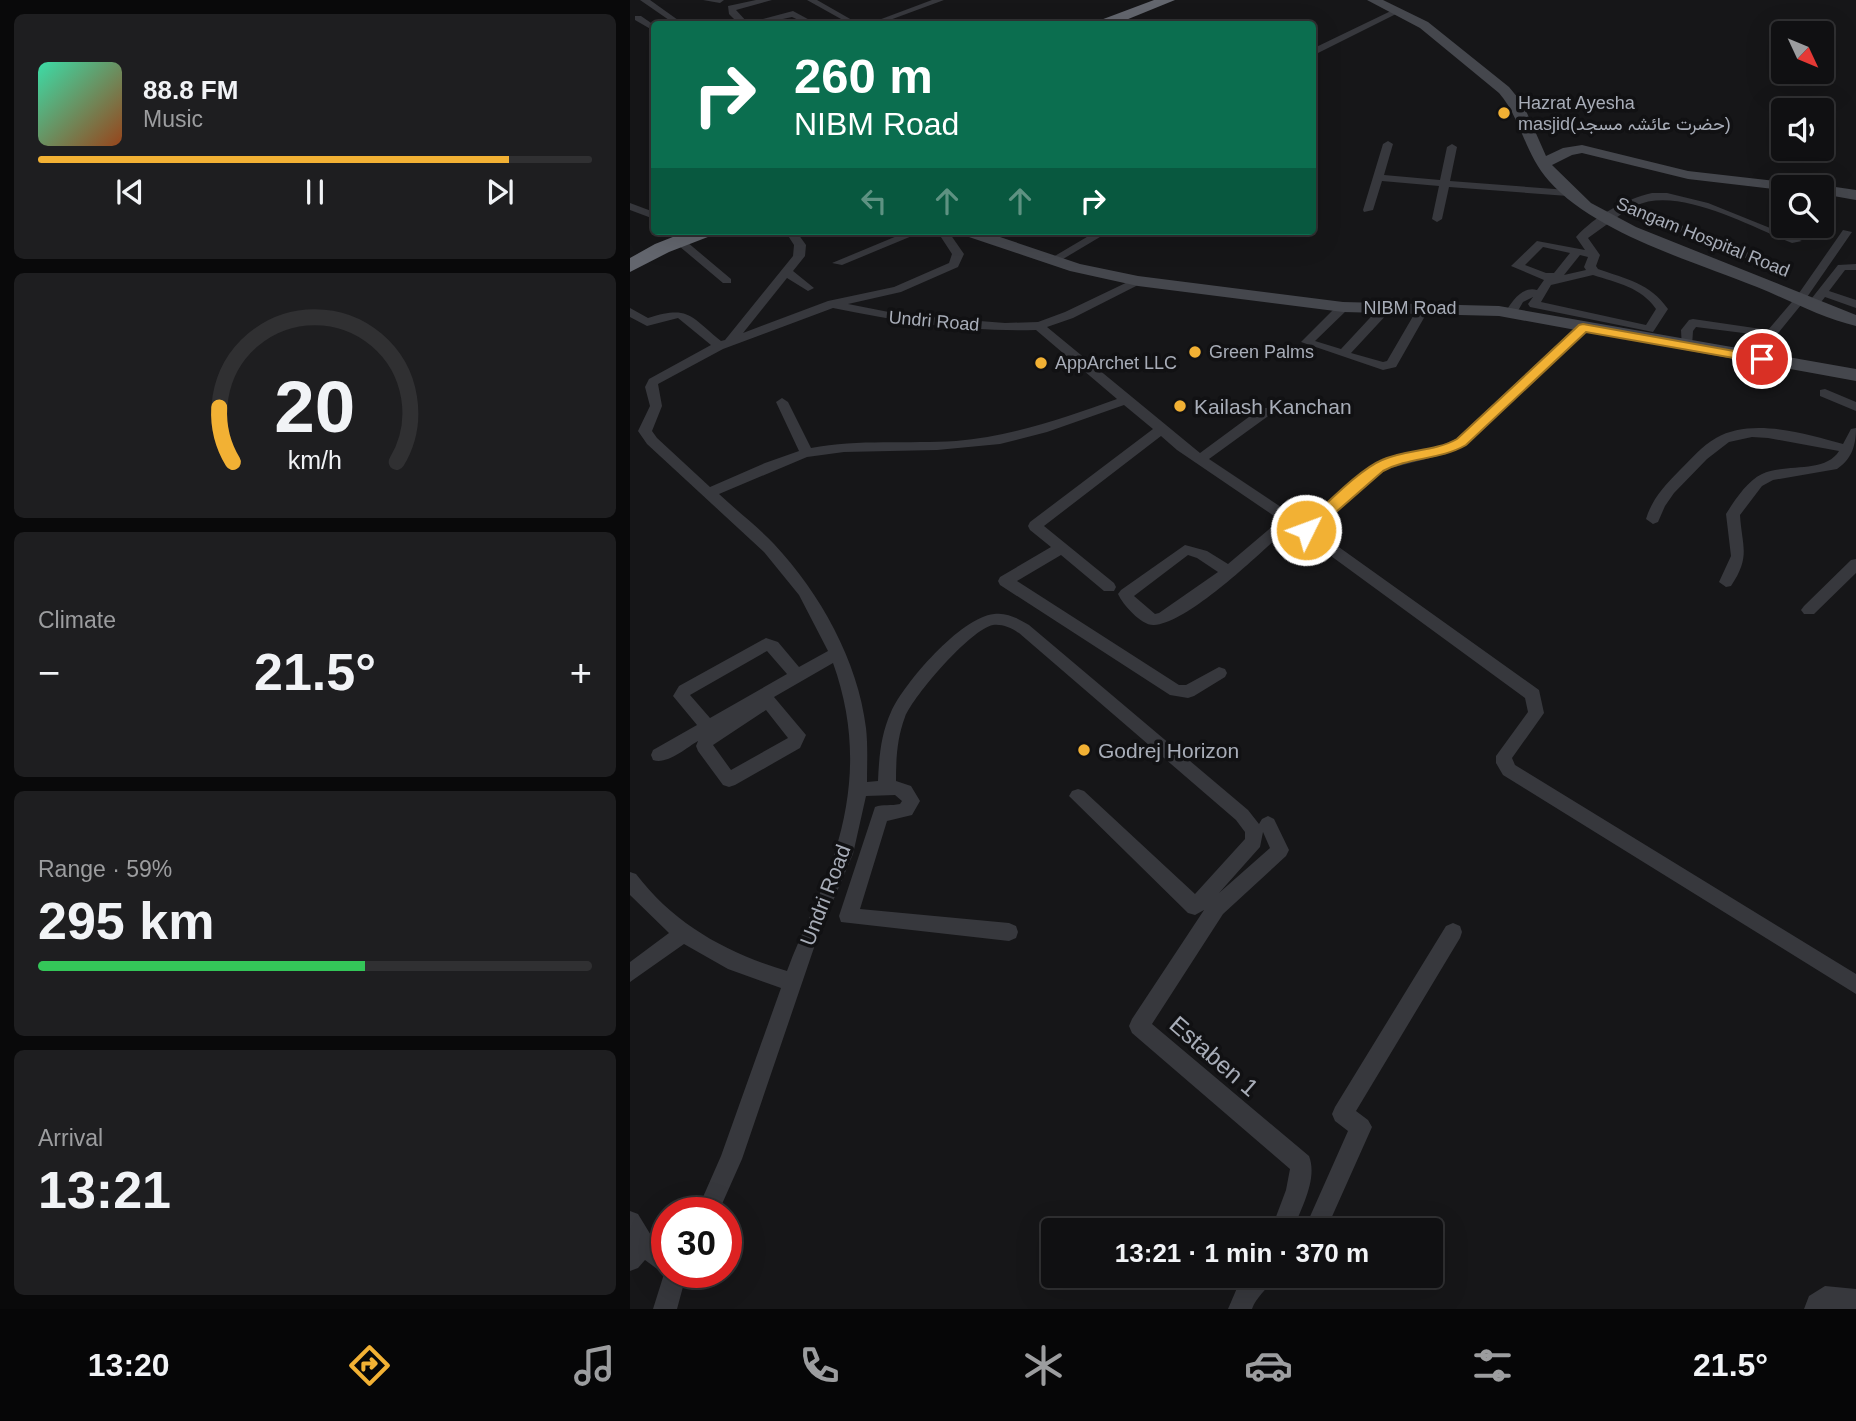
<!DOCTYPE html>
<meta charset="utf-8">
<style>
body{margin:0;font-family:Helvetica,Vazirmatn,sans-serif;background:#1e1e20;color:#f1f3f6;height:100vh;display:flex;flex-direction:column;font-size:26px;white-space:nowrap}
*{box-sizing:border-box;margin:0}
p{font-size:23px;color:#9c9d9f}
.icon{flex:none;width:38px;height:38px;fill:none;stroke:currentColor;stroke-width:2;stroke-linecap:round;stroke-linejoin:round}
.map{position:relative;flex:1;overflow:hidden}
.drawer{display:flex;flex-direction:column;gap:14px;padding:14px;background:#09090a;width:630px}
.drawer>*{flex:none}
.guide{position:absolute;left:21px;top:21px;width:665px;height:214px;border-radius:7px;box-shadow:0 7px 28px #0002,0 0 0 2px #303032;background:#0b6e4f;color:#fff;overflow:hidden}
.needle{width:46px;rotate:134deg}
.fabs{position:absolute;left:1141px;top:21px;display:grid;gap:14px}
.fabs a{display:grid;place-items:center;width:63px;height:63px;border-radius:7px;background:#101012;box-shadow:0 7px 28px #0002,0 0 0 2px #303032;font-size:35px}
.speed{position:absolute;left:21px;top:1197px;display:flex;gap:14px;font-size:35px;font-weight:700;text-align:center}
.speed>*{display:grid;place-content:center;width:91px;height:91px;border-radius:50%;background:#101012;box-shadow:0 7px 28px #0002,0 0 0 2px #303032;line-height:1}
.speed .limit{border:10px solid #d22;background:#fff;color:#111}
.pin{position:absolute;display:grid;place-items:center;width:60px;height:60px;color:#fff;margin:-30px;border:4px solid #fff;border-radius:50%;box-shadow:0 2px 7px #0007}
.me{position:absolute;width:77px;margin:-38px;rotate:48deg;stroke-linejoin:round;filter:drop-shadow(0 0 5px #0008)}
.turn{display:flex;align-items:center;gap:24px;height:147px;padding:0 28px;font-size:32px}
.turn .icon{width:91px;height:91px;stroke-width:2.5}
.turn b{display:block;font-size:49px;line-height:60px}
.lanes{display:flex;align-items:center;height:66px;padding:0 28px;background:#0003;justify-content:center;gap:35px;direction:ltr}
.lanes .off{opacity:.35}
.big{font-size:52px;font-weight:600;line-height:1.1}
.drawer .tile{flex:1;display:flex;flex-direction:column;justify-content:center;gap:10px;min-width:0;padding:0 24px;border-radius:10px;background:#1e1e20}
.drawer .dial{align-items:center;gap:0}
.dial svg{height:182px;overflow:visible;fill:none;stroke:#303032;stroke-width:7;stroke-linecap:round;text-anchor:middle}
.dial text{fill:#f1f3f6;stroke:none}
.song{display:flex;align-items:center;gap:21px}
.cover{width:84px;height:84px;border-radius:10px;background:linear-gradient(135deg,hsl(160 70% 55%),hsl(20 70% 35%))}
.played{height:7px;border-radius:4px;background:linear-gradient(90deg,#f2b134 85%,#303032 85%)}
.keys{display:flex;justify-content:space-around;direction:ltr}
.heat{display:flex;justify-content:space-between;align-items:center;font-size:38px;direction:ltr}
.charge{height:10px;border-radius:5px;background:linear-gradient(90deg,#34c759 59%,#303032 0)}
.trip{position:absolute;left:411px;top:1218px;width:402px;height:70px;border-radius:7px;background:#101012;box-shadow:0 7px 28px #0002,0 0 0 2px #303032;font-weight:600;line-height:70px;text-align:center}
.dock{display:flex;height:112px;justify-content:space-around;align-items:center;background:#060607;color:#9c9d9f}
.dock .icon{width:49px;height:49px}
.dock .on{color:#f2b134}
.dock b{font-size:32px;color:#f1f3f6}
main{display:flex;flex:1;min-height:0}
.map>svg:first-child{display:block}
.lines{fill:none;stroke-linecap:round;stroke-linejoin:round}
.street{fill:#37383d;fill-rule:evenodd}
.secondary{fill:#45474d;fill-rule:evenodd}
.highway{fill:#63666e;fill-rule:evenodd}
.route{fill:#f2b134;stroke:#9d7322;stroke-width:2}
.poi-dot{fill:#f2b134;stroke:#111113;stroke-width:2.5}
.labels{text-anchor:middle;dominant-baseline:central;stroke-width:7;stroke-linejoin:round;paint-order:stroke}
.far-poi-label{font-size:18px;fill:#a8adb8;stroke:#111113;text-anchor:start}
.far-street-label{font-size:18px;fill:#a8adb8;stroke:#111113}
.poi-label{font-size:21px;fill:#a8adb8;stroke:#111113;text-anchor:start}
.street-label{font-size:21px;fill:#a8adb8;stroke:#111113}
.near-street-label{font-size:24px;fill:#a8adb8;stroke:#111113}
</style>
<main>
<section class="drawer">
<div class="tile">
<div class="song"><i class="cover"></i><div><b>88.8 FM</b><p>Music</p></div></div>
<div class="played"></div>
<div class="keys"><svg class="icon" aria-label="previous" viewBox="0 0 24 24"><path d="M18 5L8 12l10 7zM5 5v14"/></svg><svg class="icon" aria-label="pause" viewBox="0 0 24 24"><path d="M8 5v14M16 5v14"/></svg><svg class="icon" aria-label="next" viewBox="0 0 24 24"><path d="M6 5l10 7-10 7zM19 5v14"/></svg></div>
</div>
<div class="tile dial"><svg viewBox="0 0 100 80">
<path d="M14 69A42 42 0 1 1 86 69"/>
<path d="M14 69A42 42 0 0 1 8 45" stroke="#f2b134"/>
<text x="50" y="56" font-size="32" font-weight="700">20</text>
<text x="50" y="72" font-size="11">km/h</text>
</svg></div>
<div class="tile"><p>Climate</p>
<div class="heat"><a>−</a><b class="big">21.5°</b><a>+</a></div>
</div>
<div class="tile"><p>Range · 59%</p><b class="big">295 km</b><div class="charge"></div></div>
<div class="tile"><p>Arrival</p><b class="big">13:21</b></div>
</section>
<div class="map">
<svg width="1226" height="1309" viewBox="0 0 1226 1309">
<rect width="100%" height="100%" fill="#161618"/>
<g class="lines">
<!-- street -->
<path class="street" d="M10 0H20L48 20 44 24H36L39 20Z
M73 0H94L90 3Z
M126 0H142L106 10 118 23 163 11 187 24H177L162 17 130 24H109L99 14 98 6Z
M177 0H187L229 24H220Z
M302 0H314L249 24H238Z
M765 9 772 11 682 56V49Z
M5 16H11L24 25V31L5 20Z
M758 141 763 144 754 175 810 180 817 147 822 144 827 147 820 181 938 190 943 193 938 196 819 187 812 219 807 222 802 219 809 186 752 181 743 210 734 212 733 210 753 144Z
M1022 193H1037L1078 203 1172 241 1162 243C1121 227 1048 185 1005 206L1148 265 1138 267 997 210 958 238 970 255 966 266 968 269C996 279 1020 283 1038 309L1023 332 900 307 898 304 903 297 893 302 885 316H877L875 313C882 301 892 286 907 290L914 280 881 266 907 241 955 250 946 237C965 216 995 199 1022 193ZM913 247 940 253 924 273H916L895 265ZM950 255 958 257 954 267 956 270 934 275ZM963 275C987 283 1011 287 1026 309L1016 325 911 302 921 285Z
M0 203 24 212V219L0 210Z
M1213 230 1222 232 1175 300 1145 337 1066 327 1063 331 1062 346 1056 350 1052 349 1051 330 1059 320 1063 319 1138 330 1167 296Z
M155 231H166L176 245 175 256 163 271 184 288 178 291 157 278 113 333 198 301 264 287 319 263 322 254 307 231H318L334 254 328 267 271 292 218 304 274 315 375 323 408 322 435 312 504 279H512V283L443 318 417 327 570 453 631 408H641V414L579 459 675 523 743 464 807 447 826 439 949 324H957V330L836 445 816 454 753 470 685 530 909 690 914 713 882 758 885 765 1226 974V994L873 775 866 763V756L898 712 895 698 660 526C632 551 559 623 524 625 512 626 493 605 488 594L491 590 555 545 577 551 598 564 650 520 547 450 531 436 414 526 484 583 486 587 484 591H474L431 555 387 581 549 685H556L589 667 595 669 597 673 595 677 564 696 558 698 540 695 370 585 368 581 370 577 421 547 400 530 398 526 400 522 523 429 494 405 417 432 370 444 307 450 214 452 177 457 89 494C107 511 127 526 144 544 190 593 228 661 236 728 238 746 237 764 237 782L248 781C249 757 251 734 261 712 274 683 331 617 364 614 377 612 389 619 399 625L618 810 629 824 632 819 638 816 644 819 659 850 656 856 593 914 522 1024 679 1156C688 1179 671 1208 663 1230H641L656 1190 660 1169 502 1033 499 1026 502 1019 574 910 565 915 558 913 439 796 442 791 448 789 454 791 565 894 615 839V832L606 820 389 633C381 628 373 624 363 625 341 629 284 695 275 717 267 738 266 759 266 781L281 786 290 801 282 815 257 821 230 909 379 923 386 926 388 932 386 938 379 941 211 922 209 916 245 807C253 804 261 806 270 804L272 801 265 795 236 796 223 854 188 936 112 1159 88 1213H66L91 1156 151 988 98 969 54 944 0 982V962L39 933 0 895V872L6 874C45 925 97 953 157 971 171 932 194 891 205 852 225 788 226 727 203 663L144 697 176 735 170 748 105 785 99 787 93 785 68 751 66 746 68 741C56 748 37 765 23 760L21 755 23 750 67 725 43 696 49 686 136 638 148 642 169 667 198 651 169 595 134 552 17 444 8 431 20 406 15 387 19 379 81 345 48 318 17 326 0 317V308L18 318C59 305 60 316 91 341L95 340 163 256 164 245ZM203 308C270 322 337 332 406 330L487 399C434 418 382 436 326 441 278 444 229 439 181 448L158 402 152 398 146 402 169 451 135 463 80 487 27 438 22 431 32 406 28 384 93 349ZM558 555 567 558 588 572 529 613 525 614 504 596ZM137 651 157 674 80 718 60 695ZM136 710 158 738 101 770 83 745ZM633 832 640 848 589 893 630 847Z
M279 231H294L212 265 202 263Z
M467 231H480L428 262 418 260Z
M49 242H57L101 279V283H93L49 246Z
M1226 264V270H1215L1199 291 1226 300V308L1195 297 1188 306H1180L1178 303 1208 265Z
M713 303 719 307 717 310 685 341 711 349 751 306H759V312L721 353 753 362 757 361 789 306 793 305 799 309 766 367 753 370 671 342 709 304Z
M1195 389 1226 402V411L1190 396V390Z
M1226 428C1226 445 1222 459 1207 469L1143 480 1132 486 1110 515C1112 547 1121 556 1101 586L1096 587 1089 582 1101 556 1096 514C1105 500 1117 481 1132 474 1154 463 1195 474 1209 451L1138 438 1122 437 1099 442 1077 459 1044 493 1035 506 1028 522 1023 524 1016 519C1022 499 1035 485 1049 471 1061 459 1072 446 1086 438 1122 417 1176 434 1213 444L1221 429Z
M1226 559V573L1184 614H1174L1171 610 1174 606 1221 560Z
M823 923 830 926 832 932 830 938 726 1111 738 1120 742 1127 696 1230H674L718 1131 705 1121 702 1114 705 1107 816 926Z
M0 1211 8 1214 22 1237 37 1249V1272H57L47 1309H23L34 1274 15 1260 8 1268 0 1271Z
M616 1276H644C639 1289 627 1295 622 1309H598L610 1281Z
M1195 1286 1226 1289V1309H1174L1179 1296Z"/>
<!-- secondary -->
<path class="secondary" d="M737 0H753L798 22 879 87 893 104 916 156 933 148 952 145 1058 171 1171 184 1173 187H1153V190L1058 179 952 153 942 155 922 165 961 203 1006 227 1226 315V326C1192 318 1159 300 1127 287 1062 261 965 233 919 181 895 155 891 118 869 93L790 28Z
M1192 185 1226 190V200L1192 194V187H1186Z
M328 231H352L450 264 508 276 713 302 869 306 1226 369V381L869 316 713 312 508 286 440 271 330 234Z"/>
<!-- highway -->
<path class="highway" d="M524 0H545L486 24H465L468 21Z
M58 231H86L83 235 39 252 0 272V258L25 244Z"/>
</g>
<!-- route -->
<path class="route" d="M953 324 1132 356 1138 359 1132 363 956 332 836 445C810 460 779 457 753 471L681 534H671L669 530 671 527C692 509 728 470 752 460 776 449 804 452 827 439L949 325Z"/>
<!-- markers -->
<g class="poi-dot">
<circle cx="874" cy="113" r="7"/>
<circle cx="565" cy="352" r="7"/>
<circle cx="411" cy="363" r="7"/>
<circle cx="550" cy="406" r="7"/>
<circle cx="454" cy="750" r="7"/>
</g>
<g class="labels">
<!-- far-poi labels -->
<g class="far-poi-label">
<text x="888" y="103">Hazrat Ayesha<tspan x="888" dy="21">masjid(حضرت عائشہ مسجد)</tspan></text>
<text x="579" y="352">Green Palms</text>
<text x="425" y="363">AppArchet LLC</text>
</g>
<!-- far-street labels -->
<g class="far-street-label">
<text transform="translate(1073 237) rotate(22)">Sangam Hospital Road</text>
<text x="780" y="308">NIBM Road</text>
<text transform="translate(304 321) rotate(5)">Undri Road</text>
</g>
<!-- poi labels -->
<g class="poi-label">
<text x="564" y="406">Kailash Kanchan</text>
<text x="468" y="750">Godrej Horizon</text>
</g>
<!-- street labels -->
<g class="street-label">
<text transform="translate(195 895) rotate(-69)">Undri Road</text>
</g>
<!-- near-street labels -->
<g class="near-street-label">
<text transform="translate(584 1056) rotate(41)">Estaben 1</text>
</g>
</g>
</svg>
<div class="fabs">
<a><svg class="needle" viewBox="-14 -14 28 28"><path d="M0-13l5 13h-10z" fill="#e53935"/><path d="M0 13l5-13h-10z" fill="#9c9d9f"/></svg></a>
<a><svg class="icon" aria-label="sound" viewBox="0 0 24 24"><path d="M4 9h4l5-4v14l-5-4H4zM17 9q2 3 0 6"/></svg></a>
<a><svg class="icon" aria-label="search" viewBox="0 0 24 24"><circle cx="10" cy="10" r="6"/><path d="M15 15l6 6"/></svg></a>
</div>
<div class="speed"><div class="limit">30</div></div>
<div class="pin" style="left:1132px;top:359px;background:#d93025"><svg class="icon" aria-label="arrive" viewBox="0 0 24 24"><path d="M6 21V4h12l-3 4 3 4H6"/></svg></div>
<svg class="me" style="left:676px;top:530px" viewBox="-20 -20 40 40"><circle r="17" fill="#f2b134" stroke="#fff" stroke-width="3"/><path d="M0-11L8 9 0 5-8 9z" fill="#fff"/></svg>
<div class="trip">13:21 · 1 min · 370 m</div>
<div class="guide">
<div class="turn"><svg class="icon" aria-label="right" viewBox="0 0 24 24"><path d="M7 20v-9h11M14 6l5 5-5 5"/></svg><div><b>260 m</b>NIBM Road</div></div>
<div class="lanes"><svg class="icon off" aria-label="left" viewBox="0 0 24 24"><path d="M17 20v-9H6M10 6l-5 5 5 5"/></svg><svg class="icon off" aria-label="ahead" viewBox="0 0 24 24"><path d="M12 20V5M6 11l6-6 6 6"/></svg><svg class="icon off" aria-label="ahead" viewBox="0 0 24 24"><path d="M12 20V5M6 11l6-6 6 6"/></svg><svg class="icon" aria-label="right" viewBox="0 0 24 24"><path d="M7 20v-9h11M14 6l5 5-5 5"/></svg></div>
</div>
</div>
</main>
<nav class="dock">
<b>13:20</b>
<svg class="icon on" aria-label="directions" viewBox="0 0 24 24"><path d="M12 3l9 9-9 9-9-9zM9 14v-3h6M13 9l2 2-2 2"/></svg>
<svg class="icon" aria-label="music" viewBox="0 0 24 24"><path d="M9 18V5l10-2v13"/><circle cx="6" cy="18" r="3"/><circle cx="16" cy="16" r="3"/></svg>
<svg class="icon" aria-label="phone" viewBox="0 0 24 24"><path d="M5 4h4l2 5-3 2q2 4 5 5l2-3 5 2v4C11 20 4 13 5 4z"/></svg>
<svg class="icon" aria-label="climate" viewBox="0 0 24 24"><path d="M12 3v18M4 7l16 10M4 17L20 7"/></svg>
<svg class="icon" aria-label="car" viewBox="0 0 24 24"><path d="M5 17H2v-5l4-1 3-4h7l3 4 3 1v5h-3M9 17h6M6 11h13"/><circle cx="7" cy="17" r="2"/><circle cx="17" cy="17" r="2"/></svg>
<svg class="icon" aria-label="filters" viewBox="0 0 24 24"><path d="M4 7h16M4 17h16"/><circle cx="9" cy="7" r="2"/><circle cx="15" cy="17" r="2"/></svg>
<b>21.5°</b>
</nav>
